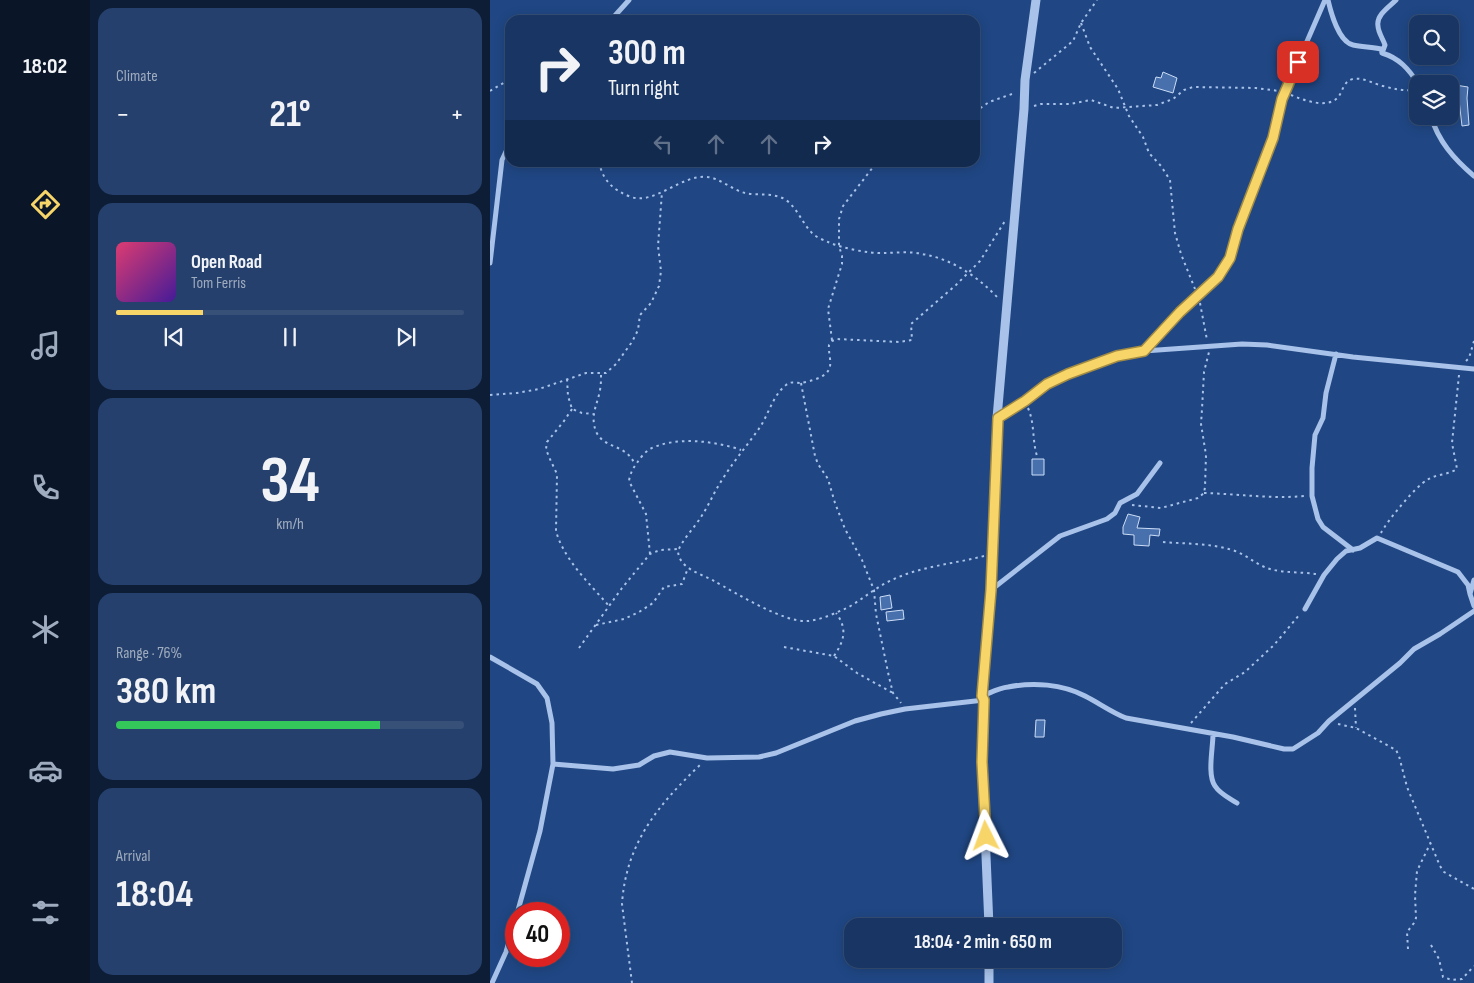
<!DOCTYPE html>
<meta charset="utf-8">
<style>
body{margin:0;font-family:"Sofia Sans Condensed",sans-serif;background:#25406c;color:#f1f3f6;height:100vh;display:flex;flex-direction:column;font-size:19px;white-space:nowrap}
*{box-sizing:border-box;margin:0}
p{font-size:16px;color:#9fabbe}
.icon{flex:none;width:28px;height:28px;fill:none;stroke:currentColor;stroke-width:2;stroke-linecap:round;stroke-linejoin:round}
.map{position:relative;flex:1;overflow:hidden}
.sheet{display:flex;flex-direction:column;gap:8px;padding:8px;background:#0d1d36;width:400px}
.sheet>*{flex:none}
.hud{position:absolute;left:15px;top:15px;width:475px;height:152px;border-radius:15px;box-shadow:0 2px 12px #0003,0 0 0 1px #365078;background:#183563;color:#f1f3f6;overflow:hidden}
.fabs{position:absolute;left:919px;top:15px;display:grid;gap:10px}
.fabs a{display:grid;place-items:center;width:50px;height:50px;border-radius:10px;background:#183563;box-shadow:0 2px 12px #0003,0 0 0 1px #365078;font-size:25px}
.speed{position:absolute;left:15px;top:902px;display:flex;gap:10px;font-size:25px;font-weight:700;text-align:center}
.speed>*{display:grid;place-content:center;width:65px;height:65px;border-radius:50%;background:#183563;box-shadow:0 2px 12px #0003,0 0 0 1px #365078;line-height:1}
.speed .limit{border:8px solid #d22;background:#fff;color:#111}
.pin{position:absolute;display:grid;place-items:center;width:42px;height:42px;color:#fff;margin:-21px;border-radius:10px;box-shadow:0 2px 8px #0006}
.me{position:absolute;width:55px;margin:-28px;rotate:357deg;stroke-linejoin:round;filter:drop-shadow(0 0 4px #0008)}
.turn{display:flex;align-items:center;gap:18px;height:105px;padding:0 20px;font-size:22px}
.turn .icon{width:65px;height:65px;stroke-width:2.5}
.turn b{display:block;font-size:35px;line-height:42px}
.lanes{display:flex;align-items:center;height:48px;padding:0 20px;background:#0003;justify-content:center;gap:25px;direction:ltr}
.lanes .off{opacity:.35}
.big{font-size:38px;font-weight:700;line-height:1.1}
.sheet .tile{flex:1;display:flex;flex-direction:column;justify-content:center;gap:8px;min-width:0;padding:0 18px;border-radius:15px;background:#25406c}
.sheet .dial{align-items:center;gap:0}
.dial b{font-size:65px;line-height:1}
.song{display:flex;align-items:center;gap:15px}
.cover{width:60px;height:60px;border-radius:8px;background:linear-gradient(135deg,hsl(340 70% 55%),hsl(260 70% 35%))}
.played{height:5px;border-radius:2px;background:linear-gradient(90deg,#f7d568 25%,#365078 25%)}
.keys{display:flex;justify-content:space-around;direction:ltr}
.heat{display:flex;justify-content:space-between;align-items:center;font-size:28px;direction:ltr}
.charge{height:8px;border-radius:4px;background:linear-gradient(90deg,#34c759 76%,#365078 0)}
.trip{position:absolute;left:354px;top:918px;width:278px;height:50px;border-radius:15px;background:#183563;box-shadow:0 2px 12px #0003,0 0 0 1px #365078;font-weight:700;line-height:50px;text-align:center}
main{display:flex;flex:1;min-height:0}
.dock{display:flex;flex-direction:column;width:90px;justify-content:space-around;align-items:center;background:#0a1528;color:#9fabbe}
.dock .icon{width:35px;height:35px}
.dock .active{color:#f7d568}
.dock b{font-size:22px;color:#f1f3f6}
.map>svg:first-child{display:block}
.building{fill:#4870ad;stroke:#ccddf7}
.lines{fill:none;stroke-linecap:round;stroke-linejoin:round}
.path{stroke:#a8c2e9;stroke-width:2;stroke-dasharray:2.5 4;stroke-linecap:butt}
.minor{stroke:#a8c2e9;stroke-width:5}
.tertiary{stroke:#a8c2e9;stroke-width:9}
.route-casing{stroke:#a18a44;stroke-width:12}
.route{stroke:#f7d568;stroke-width:9}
</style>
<main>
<nav class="dock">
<b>18:02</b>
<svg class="icon active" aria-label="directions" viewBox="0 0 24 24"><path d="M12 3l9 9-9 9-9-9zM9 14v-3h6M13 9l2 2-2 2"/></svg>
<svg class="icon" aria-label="music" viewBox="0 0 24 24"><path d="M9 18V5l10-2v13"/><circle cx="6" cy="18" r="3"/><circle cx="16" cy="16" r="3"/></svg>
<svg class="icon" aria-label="phone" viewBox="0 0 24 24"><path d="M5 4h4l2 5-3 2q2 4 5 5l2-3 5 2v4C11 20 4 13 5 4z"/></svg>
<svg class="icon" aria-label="climate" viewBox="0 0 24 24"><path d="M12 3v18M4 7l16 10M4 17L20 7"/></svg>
<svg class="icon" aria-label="car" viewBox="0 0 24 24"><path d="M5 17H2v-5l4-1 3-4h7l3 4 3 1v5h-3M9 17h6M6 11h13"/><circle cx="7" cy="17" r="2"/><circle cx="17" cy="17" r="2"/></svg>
<svg class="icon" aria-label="filters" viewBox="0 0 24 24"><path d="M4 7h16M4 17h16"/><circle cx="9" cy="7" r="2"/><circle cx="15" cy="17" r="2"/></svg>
</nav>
<section class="sheet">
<div class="tile"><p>Climate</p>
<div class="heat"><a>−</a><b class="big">21°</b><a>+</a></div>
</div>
<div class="tile">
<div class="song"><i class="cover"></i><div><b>Open Road</b><p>Tom Ferris</p></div></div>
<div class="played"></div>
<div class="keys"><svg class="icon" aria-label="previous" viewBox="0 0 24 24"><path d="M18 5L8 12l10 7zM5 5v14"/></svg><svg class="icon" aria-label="pause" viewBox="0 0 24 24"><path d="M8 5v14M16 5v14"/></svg><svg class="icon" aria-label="next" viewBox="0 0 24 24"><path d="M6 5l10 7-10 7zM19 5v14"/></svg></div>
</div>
<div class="tile dial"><b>34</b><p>km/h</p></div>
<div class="tile"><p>Range · 76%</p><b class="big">380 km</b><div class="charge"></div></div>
<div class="tile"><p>Arrival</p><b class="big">18:04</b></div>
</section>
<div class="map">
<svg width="984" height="983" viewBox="0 0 984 983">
<rect width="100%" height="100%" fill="#204784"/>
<!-- building -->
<path class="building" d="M673 72 687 78 683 93 663 87 666 77 671 78Z
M965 85 978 87 977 98 979 125 972 126 969 100 964 101Z
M542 459H554V475H542Z
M638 514 650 517 647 528 670 529 669 536 660 535 659 546 644 545V535L633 534V527Z
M400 595 402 608 391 610 390 597Z
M413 610 414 619 397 621 396 612Z
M546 720H555L554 737H545Z"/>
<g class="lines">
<!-- path -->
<path class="path" d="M591 23 600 47 628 89 639 116 653 137 659 153 671 166 680 180 685 233 691 254 705 289
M544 73 583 41 591 23 607 0
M0 91 20 79
M801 95C813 100 839 110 849 96 853 90 854 81 863 79 873 77 884 84 893 86 904 89 913 91 924 90
M544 106 551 104H580L601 100 624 108 667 105 683 99 694 90 703 87 766 88 789 91
M485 112 499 102 525 93
M109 162C113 181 123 190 141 197 165 205 192 174 217 177 230 178 242 190 255 193 268 196 284 192 296 200 308 209 312 223 322 233 326 237 333 240 338 242 352 248 379 254 394 253 406 253 420 251 432 254 463 259 488 277 509 299
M710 303 717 340
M342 340 338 309 352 264V256L349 246V219L353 206 387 162
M976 361 979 358 984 341
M111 375C111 380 111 385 110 390 108 402 102 412 104 424 108 451 136 441 145 465
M77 379 78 396 82 409 92 413 103 414
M311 383 325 456 328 464 338 479 345 503 355 529 372 560 384 590 386 614 399 677 403 693 411 703
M0 395 27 393 49 389 96 373H116L126 364 142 342 148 330 150 315 161 303 169 286 171 271 168 246 172 192
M538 408C545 424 542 440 547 456
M82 409 74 421 57 442 56 449 59 457 67 474 66 531C74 560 100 584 119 606
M714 493C748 494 780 499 815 496
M642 505 671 508 708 498 714 493 715 487 716 455 711 424 712 409 714 372 719 352
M891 533C897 521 926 486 937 480 946 474 958 475 967 469L962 443 969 375
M673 542C696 544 720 543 742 550 756 554 766 565 780 569 794 573 811 572 826 574
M160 554 156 514 139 481C140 474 143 468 147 463 150 458 155 452 160 449 185 436 226 441 251 450
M494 556C464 564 431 566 402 580 386 587 373 599 357 608 345 613 331 620 318 621 294 623 246 593 224 581 212 574 189 569 188 551 193 539 204 528 211 517 219 505 224 492 232 480 243 462 256 447 268 430 278 417 282 396 296 385 300 381 305 383 310 383 318 382 334 378 338 371 343 365 338 353 339 345L342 341 347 339 409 342 422 340 421 324 466 285 490 261 515 221
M106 625 134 619 149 612 163 603 174 587 192 584 198 568
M294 647 344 656 367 673 403 693
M89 648 132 588 160 554 170 550 188 549
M344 656C354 641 358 629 346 613
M865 708 866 728
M701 723 735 684 755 672 784 645 810 614
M848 724 866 728 906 750 909 756 917 787 950 866 954 872 984 889
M941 945 949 959 953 977 962 980 972 979 984 966
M918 949 917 932 924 923 926 918 925 895 927 871 940 844
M142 983 132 904C136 843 168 805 211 764"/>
<!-- minor -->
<path class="minor" d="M838 0C841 13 849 42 863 45 872 47 882 47 891 49L892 53C909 58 919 69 928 84
M121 20 139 0
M892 53 895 45C893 39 888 32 888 26 886 15 899 7 906 0
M941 116C948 141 964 159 984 176
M0 263 12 160 20 143
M654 351 690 312 728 277 735 267 783 139 795 92 835 0
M846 354 836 393 833 418 825 435 822 468V496L828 519 833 527 863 550
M507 418 535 401 557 384 578 374 627 356 654 351 752 344 777 345 863 357 984 369
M984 580 980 594 984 606
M501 590 570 536 617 519 625 513 630 503 647 494 670 463
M815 609 834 575 847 559 856 551 870 548 887 538 968 572 978 585 980 594
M0 657 47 684 57 698 62 723 63 764 50 831 27 914
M492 696C500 693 509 688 518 687 543 682 572 684 595 696 609 703 621 712 636 718L743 737 794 749H803L828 733 839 721 910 663 924 649 950 634 984 611
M723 734C723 748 717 775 725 786 730 794 739 798 747 803
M63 764 123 769 149 765 164 756 180 752 217 758 269 757 286 753 365 721 391 714 415 709 494 700
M2 983 16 952 26 917"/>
<!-- tertiary -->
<path class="tertiary" d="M499 926 492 762 494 700 492 696 501 590 507 418 534 109 535 80 546 0
M499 959V983"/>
</g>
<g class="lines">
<!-- route casing -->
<g class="route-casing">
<path id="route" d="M496 836 492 762 494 700 492 696 501 590 508 418 535 401 557 384 578 374 627 356 654 351 690 312 728 277 740 258 748 229 783 138 792 99 808 62"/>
</g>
<!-- route -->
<use href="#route" class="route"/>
</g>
</svg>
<div class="fabs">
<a><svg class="icon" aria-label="search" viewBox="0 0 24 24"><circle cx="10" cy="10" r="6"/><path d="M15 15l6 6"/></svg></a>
<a><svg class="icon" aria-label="layers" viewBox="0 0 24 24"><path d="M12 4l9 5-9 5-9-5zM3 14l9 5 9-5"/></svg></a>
</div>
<div class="speed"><div class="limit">40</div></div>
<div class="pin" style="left:808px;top:62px;background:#d93025"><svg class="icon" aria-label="arrive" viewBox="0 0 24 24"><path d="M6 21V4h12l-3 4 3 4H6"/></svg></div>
<svg class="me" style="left:496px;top:836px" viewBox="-20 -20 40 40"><path d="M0-17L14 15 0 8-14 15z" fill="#f7d568" stroke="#fff" stroke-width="4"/></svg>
<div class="trip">18:04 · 2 min · 650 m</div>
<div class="hud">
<div class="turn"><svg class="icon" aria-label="right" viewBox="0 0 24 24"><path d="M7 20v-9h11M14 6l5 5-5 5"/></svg><div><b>300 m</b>Turn right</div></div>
<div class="lanes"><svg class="icon off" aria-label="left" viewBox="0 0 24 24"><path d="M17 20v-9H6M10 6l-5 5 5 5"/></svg><svg class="icon off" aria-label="ahead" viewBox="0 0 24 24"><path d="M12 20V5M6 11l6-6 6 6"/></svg><svg class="icon off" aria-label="ahead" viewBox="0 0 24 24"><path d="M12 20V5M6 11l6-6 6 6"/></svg><svg class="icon" aria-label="right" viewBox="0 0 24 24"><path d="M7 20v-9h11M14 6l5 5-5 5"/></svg></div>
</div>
</div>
</main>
